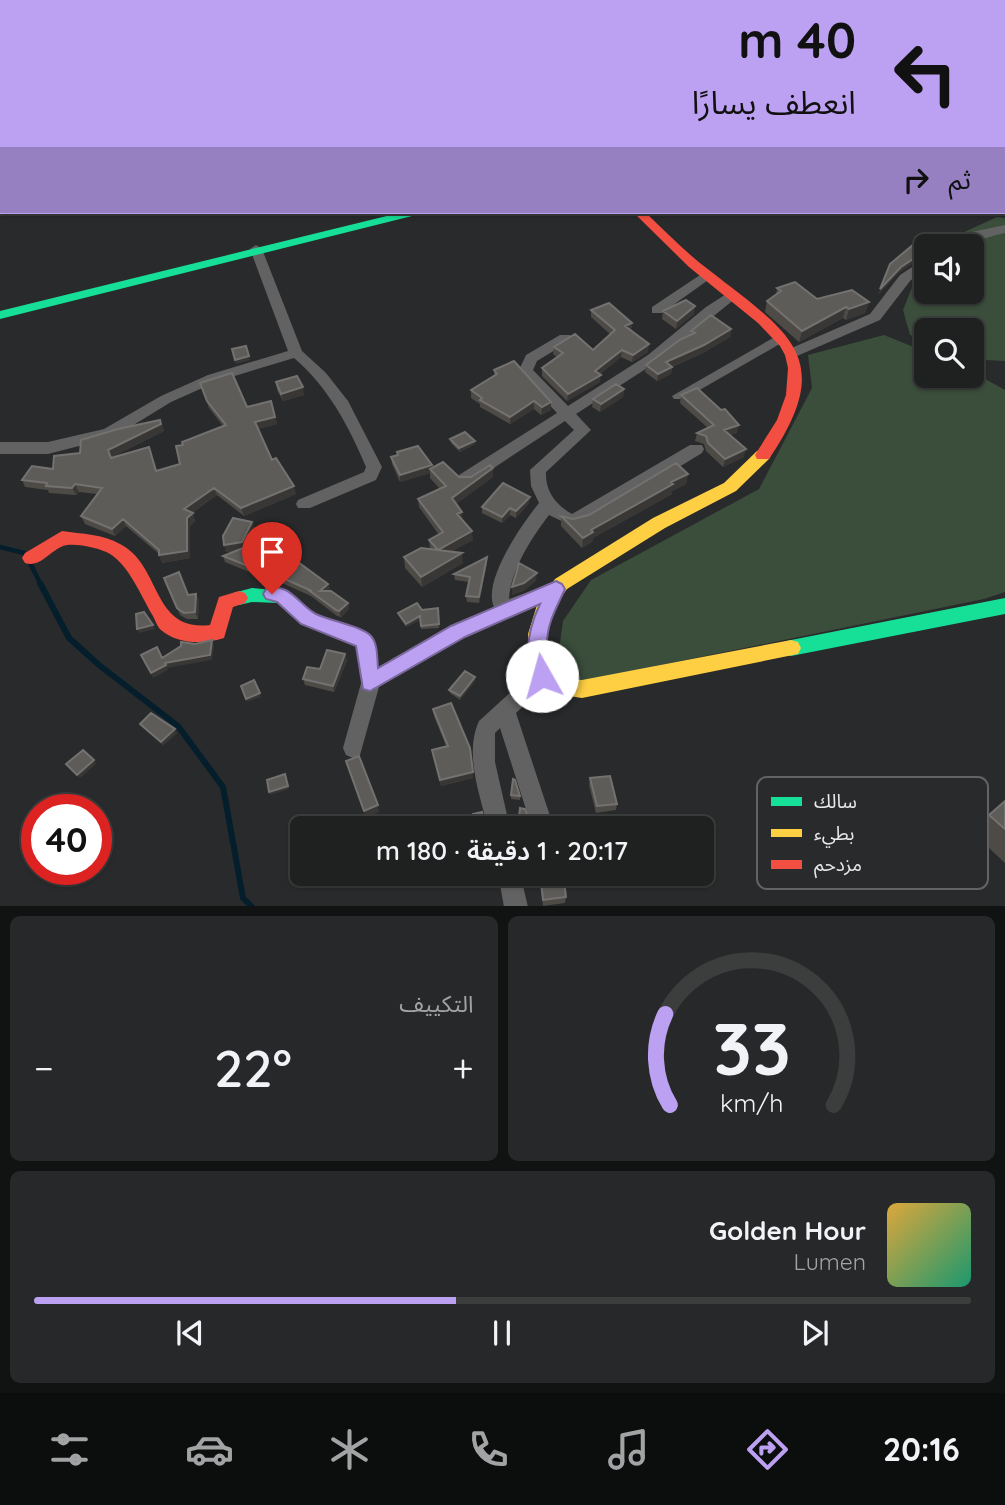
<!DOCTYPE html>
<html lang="ar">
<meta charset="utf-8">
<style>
body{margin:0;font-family:Quicksand,"Noto Sans Arabic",sans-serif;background:#272829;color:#f1f3f6;direction:rtl;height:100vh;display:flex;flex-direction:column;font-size:26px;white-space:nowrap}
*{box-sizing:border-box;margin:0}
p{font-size:23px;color:#a1a3a5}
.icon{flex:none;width:38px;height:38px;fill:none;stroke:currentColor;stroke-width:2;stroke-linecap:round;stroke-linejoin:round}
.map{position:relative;height:906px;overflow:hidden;direction:ltr}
.sheet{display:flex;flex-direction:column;gap:10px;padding:10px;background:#111212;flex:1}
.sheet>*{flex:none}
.hud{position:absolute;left:0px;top:0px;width:1006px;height:214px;box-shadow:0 2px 5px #0004,0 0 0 2px #3c3e3e;direction:rtl;background:#bca0f2;color:#111;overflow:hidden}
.fabs{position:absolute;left:914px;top:234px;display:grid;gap:14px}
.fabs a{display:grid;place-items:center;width:70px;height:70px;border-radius:10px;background:#1f2020;box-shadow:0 2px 5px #0004,0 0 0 2px #3c3e3e;font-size:35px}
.speed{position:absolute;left:21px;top:794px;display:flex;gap:14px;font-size:35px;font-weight:700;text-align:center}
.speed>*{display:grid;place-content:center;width:91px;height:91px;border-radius:50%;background:#1f2020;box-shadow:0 2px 5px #0004,0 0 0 2px #3c3e3e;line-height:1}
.speed .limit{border:10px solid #d22;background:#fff;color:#111}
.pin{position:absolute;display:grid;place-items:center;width:60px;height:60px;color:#fff;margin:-72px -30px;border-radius:50% 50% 50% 0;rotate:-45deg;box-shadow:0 0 7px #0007}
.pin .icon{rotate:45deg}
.me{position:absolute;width:77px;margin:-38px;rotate:353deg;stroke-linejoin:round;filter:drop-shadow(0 0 5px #0008)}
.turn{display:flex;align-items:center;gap:24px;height:147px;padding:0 35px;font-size:32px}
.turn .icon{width:91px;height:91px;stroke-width:2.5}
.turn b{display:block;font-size:49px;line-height:60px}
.then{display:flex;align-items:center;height:66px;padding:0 35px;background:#0003;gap:14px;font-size:26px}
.big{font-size:52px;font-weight:600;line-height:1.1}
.sheet .card{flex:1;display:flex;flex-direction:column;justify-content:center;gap:10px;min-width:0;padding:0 24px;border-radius:10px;background:#272829}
.sheet .dial{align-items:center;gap:0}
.dial svg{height:182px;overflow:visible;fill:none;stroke:#3c3e3e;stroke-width:7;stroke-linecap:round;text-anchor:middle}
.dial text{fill:#f1f3f6;stroke:none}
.song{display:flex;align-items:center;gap:21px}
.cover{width:84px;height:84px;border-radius:10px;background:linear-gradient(135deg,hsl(40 70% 55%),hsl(160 70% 35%))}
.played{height:7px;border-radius:4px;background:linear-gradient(90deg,#bca0f2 45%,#3c3e3e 45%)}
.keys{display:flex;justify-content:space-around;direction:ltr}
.heat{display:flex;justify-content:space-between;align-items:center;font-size:38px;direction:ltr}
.sheet .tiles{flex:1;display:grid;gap:10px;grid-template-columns:1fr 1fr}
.card:last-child{grid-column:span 2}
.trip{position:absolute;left:290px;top:816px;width:424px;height:70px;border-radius:10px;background:#1f2020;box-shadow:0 2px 5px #0004,0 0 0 2px #3c3e3e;font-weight:600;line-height:70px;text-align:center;direction:rtl}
.menu{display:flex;height:112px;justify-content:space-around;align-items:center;background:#0c0d0d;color:#a1a3a5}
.menu .icon{width:49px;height:49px}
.menu .on{color:#bca0f2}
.menu b{font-size:32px;color:#f1f3f6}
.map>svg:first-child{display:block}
.green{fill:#3a4e3b}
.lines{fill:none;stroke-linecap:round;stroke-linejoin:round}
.stream-far1{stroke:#041e2c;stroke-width:4.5}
.stream{stroke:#041e2c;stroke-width:6}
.street{fill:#626262;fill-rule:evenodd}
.fast{fill:#16e098;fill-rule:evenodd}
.slow{fill:#ffcf43;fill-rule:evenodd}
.jam{fill:#f24e42;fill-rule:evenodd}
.wall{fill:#4e4b47}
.shaded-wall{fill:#383735}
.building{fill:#5e5c59;stroke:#747270;stroke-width:2}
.route{fill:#bca0f2;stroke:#7a689d;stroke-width:2}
.key{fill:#282a2c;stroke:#616365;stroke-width:2}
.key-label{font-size:19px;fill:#e7e8ea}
</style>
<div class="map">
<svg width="1005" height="907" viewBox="0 0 1005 907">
<rect width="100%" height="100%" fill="#292a2b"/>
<!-- green -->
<path class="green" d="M997 217 1005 218V361L986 360 971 356V331H926V341L910 335 903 310 919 270 926 263V292H971V247H942L949 239Z
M884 335 926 352V376H971V371L1005 390V592L984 599 554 687 563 621 591 580 759 489 812 388 808 355Z"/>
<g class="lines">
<!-- stream-far1 -->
<path class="stream-far1" d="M0 547 24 553
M30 563 41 585"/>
<!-- stream -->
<path class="stream" d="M40 583 69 638 99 665 178 726 223 787 243 898 252 907"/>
<!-- street -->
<path class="street" d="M154 0H171L152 2Z
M654 0H663L664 2H655Z
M711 0H726L709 2Z
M0 23H2V29H0Z
M1004 177H1005V183H1004Z
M1005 225V233C984 237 963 247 943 247L967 233Z
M256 245 262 249 302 351 326 373 348 401 382 467 376 480 310 508H298L296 504 298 500 364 472 366 467C349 426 328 387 294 358L218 381 171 402 114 437 48 454H0V442H48L104 429 161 396 208 375 288 351 250 249Z
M926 258V268L910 281 880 320 797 356H787L785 353 787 350 870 314 900 275Z
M706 271 712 275 711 278 662 313H652V307Z
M731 291 738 295 736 298 658 361 576 414 591 430 546 472C545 491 556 505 572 514L690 445H702L704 449 702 453 587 523 572 526 549 515C531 539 511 569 509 599L556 582 562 584 565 589 562 594 465 637 379 687 360 755 353 758 346 755 343 748 363 676 451 625 494 607C482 581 522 524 539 503L531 486 530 470 574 430 565 421 471 483H459L457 479 459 475 557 413 522 376 519 370 526 355 560 335H570L572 338 570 341 537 361 533 370 568 406 648 355 706 307Z
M780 334 785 335 787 338 785 341 684 399H674L672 396Z
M542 667 549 670 552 676 549 682 516 713 554 828H532L500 728 495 733V762L510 828H488C480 795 464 754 479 721L535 670Z
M498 873H520L528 907H504Z"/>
<!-- fast -->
<path class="fast" d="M403 212H422L420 214 0 319V311Z
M252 588 288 591 315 614 370 634 375 644 380 682 377 688 370 691 363 688 356 646 301 624 278 603 252 602 239 605 233 603 230 598 233 593Z
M1005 598V614L791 656 784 654 781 648 784 642 791 640Z"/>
<!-- slow -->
<path class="slow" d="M763 449 771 455 769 459 736 491 665 528 567 589C549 612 535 652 555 678L582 680 791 640 798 642 801 648 798 654 582 698 543 692 535 682 528 663V634L537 605 555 579 653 518 724 483 757 451Z"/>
<!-- jam -->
<path class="jam" d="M633 212H645C666 232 686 253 709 270 789 333 838 357 769 459H757L755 455 777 420 786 395 788 368 785 355 780 346 758 323 689 267Z
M62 531C82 534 103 534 120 544 162 565 151 632 210 625L219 597 239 591 245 593 248 598 245 603 233 607 224 638C205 644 178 645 161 630 158 628 155 620 153 616 141 596 130 567 110 554 101 548 73 542 63 546 50 551 40 568 25 563L22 558 25 553Z"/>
</g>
<!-- wall -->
<path class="wall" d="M777 288 817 299 869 302 865 313 846 320 843 318 799 342 765 312 767 301 776 295Z
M591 310 632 323 631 330 648 352 632 362 621 357 600 374V382L567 401 542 376V368L557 357 553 354 554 347 593 350 610 334 591 317Z
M663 311 694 314 676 329 662 319Z
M731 329 730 337 703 353 672 367 671 374 657 381 645 372 646 365 691 335V331Z
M494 370 551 410 541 415 534 409 510 424 480 407V404L471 398V390L494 376Z
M276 382 304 395 283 401 277 390Z
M200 383 247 407 275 417 277 424 258 429 272 460 296 494 244 516 217 495 192 513 195 521 190 526V558L162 563 159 554 126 526 115 536 85 524 81 516 97 494 79 492 76 495 49 493 48 490 25 487 22 480 53 469 80 453 160 420 164 431 112 457 149 447 156 471 180 464 183 445 223 426 209 408Z
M624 389 623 397 600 412 592 407 593 399Z
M681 395 737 433 730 435 744 457 723 467 706 451 704 444 695 441 697 433 708 428 680 403Z
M450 439 475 441V444L460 452 451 443Z
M397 452 432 467 459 477H471L493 468V477L456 504 463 521 473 540 452 551 463 563 422 587 405 568 404 557 430 549 429 540 439 535 419 507 418 499 440 489 430 478V473L400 482 392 464 391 457 397 455Z
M688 474 686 484 672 491V494L593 538 592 542 582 548 561 526V516L573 519 589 515Z
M529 503 516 518 510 515 502 523 482 513V507Z
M252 522 255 529 244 549 328 584 330 590 328 591 348 603 349 609 341 617 337 616 311 596 282 583 267 572 259 576 225 562 223 556 238 551 226 552 224 545Z
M487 563 479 603 467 602 466 596 469 582 455 580 454 574Z
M164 578 188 595 196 594 199 601 198 619H187L180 615Z
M438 608 439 628 421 629 420 620 406 627 399 616 398 613Z
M345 654 347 661 334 692 305 685 303 679Z
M475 677V681L460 700 450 693 449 690Z
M433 709 473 778 441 786 432 750 446 746 434 716Z
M140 724 177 733 163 745 142 727Z
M590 778 617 804 616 810 596 813 589 785Z
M511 795 520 796V800L511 799Z
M1005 801V863L974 834 989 815Z
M368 873H397L398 881 369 884Z
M447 873H474V883L449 884V876Z
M539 873H563L566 897 565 903 543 906Z"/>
<!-- shaded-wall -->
<path class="shaded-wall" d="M55 0H81V2L47 1Z
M925 251 923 257 899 273 878 295 880 289 901 267Z
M869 302 865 313 846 320 849 309Z
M695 306 694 314 676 329 677 321Z
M846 307 843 318 799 342 802 331Z
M632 323 631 330 625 326Z
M731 329 730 337 703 353 664 370 666 362Z
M649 344 648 352 632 362 633 355Z
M622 350 621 357 594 378 595 371Z
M249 356 250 360 236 364 235 360Z
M672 367 671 374 657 381 658 374Z
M601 375 600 382 567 401 568 394Z
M303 387 304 395 283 401 281 394Z
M624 389 623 397 600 412 601 404Z
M534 401V409L510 424V417Z
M551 402V410L541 415 542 407Z
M275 417 277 424 257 429 255 422Z
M161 424 164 431 111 458 108 450Z
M739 425 737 433 722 437 724 430Z
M475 441V444L460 452 459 448Z
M746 449 744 457 723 467 725 459Z
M432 465 433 472 430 469V473L400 482V475Z
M493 468V477L452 507V498Z
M688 474 686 484 672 491V494L593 538 592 542 582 548 583 538 591 530 671 482Z
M75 484 79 492 76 495 72 488Z
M294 486 296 494 244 516 241 508Z
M214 488 217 495 187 516 184 509Z
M530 497 529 503 516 518V511Z
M510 508V515L502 523V517Z
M462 512 463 521 457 514Z
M193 513 195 521 190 526V558L162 563 159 555 187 518Z
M123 519 126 526 115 536 112 529Z
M252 522 255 529 244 550 226 552 224 545Z
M472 531 473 540 439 559 438 550Z
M462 553 463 563 422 587 421 577Z
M487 557V563L479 603V597Z
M265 566 267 572 259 576 258 570Z
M537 573 536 581 524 591 512 595V587Z
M328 584 330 590 321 597 320 591Z
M196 594 199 601 198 619 195 612Z
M348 603 349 609 341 617 339 611Z
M420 616V620L406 627V624Z
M153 625 155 629 139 633 137 629Z
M212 640 214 645 212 660 167 668 168 670 153 678 151 673 165 663Z
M345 654 347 661 334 692 333 686Z
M475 677V681L460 700V696Z
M260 693 261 697 247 702 246 699Z
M175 729 177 733 163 745 161 742Z
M94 760 96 764 80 778 77 775Z
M473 772V778L441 786 440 780Z
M285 774 289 789 270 795 269 792Z
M378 805 379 812 365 818 364 811Z"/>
<!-- building -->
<path class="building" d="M2 104V170L0 171V139H2V129H0V105Z
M914 244 925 251 901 267 880 289 890 264Z
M795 282 817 299 852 290 869 302 849 309 846 307 802 331 767 301 781 291 777 288Z
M686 300 695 306 677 321 663 311Z
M609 303 632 323 625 326 649 344 633 355 622 350 595 371 601 375 568 394 542 368 563 353 554 347 575 334 593 350 615 330 591 310Z
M711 315 731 329 704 345 666 362 672 367 658 374 646 365 681 339 695 333 691 331Z
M246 346 249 356 235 360 232 349Z
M514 361 551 402 542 407 534 401 510 417 480 400 482 398 471 390 497 374 494 370Z
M232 373 247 407 271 401 275 417 255 422 272 460 276 458 294 486 241 508 214 488 184 509 193 513 187 518V551L159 555V550L123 519 112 529 81 516 102 488 75 484 72 488 46 486 47 483 22 480 32 466 53 469 54 456 80 453 81 440 118 429 160 420 161 424 108 450 111 458 149 447 156 471 180 464 176 446 183 445 182 442 226 425 207 401 200 383Z
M297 376 303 387 281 394 276 382Z
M616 384 624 389 601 404 593 399Z
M697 388 721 410 725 409 739 425 724 430 746 449 725 459 708 443 706 436 697 433 714 425 681 395Z
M465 432 475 441 459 448 450 439Z
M418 446 432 465 400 475 391 457 398 455 397 452Z
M443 462 459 477H471L490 465 493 468 452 498 462 512 457 514 472 531 438 550 429 540 443 532 418 499 446 486 430 469Z
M676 463 688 474 671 482 673 484 591 530 593 532 583 538 561 516 573 519 589 515Z
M503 483 530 497 516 511 510 508 502 517 482 507Z
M233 518 252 522 242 542 224 545 223 536Z
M243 548 292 567 298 562 328 584 320 591H331L348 603 339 611 336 610 310 591H312L280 577 265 566 258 570 223 556Z
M421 548 462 553 421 577 404 557Z
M487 557 479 597 466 596 470 577 454 574Z
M519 563 537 573 524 583 512 587Z
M179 572 188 595 196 594 195 612 184 613 177 608 164 578Z
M417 603 422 610 438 608 439 624 421 626 420 616 406 624 398 613Z
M144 612 153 625 137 629 136 614Z
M212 640 210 655 165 663 166 665 151 673 141 655 157 647 162 658 181 646V642L195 644Z
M327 650 345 654 333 686 303 679 307 667 320 669Z
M465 671 475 677 460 696 449 690Z
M254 680 260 693 246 699 241 686Z
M451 703 470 748 473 772 440 780 432 750 448 746 433 709Z
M151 713 175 729 161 742 140 724Z
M83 750 94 760 77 775 66 764Z
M359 756 378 805 364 811 346 761Z
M285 774 288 786 269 792 267 780Z
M610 776 617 804 597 806 590 778Z
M513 779 515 780 520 796 511 795Z
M1005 801V829L989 815Z
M520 808 525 809 531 824H543V828H518Z
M482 812 485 825 495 828H476L473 814Z
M447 817 454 828H431Z
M368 873H396V875L368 878Z
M449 873H473L474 878 449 879Z
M540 873H563L566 897 543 900Z"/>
<!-- route -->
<path class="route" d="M556 581 562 584 565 589C557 607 547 623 547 643 547 656 555 670 549 682L542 685 535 682C523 656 528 629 540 604L465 637 370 691 363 689 356 646 301 624 277 602 266 599 263 594 266 589C289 581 299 605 316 614 330 621 362 626 371 636 378 644 377 658 378 668L451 626Z"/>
<!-- legend -->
<rect x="757" y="777" width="231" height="112" rx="10" class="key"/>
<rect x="771" y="797" width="31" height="9" fill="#16e098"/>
<rect x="771" y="829" width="31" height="8" fill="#ffcf43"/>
<rect x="771" y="860" width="31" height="9" fill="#f24e42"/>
<g class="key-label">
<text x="814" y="808">سالك</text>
<text x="814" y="840">بطيء</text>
<text x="814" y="871">مزدحم</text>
</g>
</svg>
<div class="fabs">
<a><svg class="icon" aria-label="sound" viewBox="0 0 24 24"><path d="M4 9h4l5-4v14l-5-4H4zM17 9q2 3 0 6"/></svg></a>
<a><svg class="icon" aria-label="search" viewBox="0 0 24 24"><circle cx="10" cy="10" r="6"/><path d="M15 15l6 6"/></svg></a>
</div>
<div class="speed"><div class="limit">40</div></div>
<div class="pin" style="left:272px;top:594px;background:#d93025"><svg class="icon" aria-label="arrive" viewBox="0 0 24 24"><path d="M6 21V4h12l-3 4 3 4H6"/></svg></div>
<svg class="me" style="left:542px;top:676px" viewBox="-20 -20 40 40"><circle r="19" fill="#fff"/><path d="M0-13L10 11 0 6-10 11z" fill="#bca0f2"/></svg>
<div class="trip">20:17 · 1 دقيقة · 180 m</div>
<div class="hud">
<div class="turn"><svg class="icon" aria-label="left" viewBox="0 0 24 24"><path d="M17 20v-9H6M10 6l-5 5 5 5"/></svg><div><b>40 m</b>انعطف يسارًا</div></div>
<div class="then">ثم<svg class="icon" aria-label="right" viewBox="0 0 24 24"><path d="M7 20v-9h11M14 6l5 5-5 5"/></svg></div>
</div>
</div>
<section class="sheet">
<div class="tiles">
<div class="card dial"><svg viewBox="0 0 100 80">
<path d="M14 69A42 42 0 1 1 86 69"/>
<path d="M14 69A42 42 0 0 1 12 29" stroke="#bca0f2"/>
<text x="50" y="56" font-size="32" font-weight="700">33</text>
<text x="50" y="72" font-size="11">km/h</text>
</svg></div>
<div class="card"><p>التكييف</p>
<div class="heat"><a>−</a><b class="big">22°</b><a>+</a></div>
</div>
<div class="card">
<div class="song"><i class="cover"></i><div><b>Golden Hour</b><p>Lumen</p></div></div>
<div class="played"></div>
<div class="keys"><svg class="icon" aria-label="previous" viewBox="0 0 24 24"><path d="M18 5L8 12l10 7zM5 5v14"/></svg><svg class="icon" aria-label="pause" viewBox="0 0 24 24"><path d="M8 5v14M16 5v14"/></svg><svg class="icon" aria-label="next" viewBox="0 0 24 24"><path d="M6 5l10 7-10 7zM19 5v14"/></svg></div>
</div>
</div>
</section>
<nav class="menu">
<b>20:16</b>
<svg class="icon on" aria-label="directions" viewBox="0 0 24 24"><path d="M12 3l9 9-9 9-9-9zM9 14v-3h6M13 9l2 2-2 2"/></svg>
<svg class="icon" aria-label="music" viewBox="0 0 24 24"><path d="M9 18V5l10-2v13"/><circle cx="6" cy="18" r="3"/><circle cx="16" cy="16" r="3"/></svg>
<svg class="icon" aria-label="phone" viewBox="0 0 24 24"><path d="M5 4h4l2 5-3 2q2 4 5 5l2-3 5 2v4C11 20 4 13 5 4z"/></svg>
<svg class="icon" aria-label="climate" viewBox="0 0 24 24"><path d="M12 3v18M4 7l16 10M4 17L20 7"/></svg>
<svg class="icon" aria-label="car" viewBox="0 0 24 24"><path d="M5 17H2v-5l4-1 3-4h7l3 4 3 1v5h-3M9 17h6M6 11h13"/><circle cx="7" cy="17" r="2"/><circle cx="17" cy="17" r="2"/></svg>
<svg class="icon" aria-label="filters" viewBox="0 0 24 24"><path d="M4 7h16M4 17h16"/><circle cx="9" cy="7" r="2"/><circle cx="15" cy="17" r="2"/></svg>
</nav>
